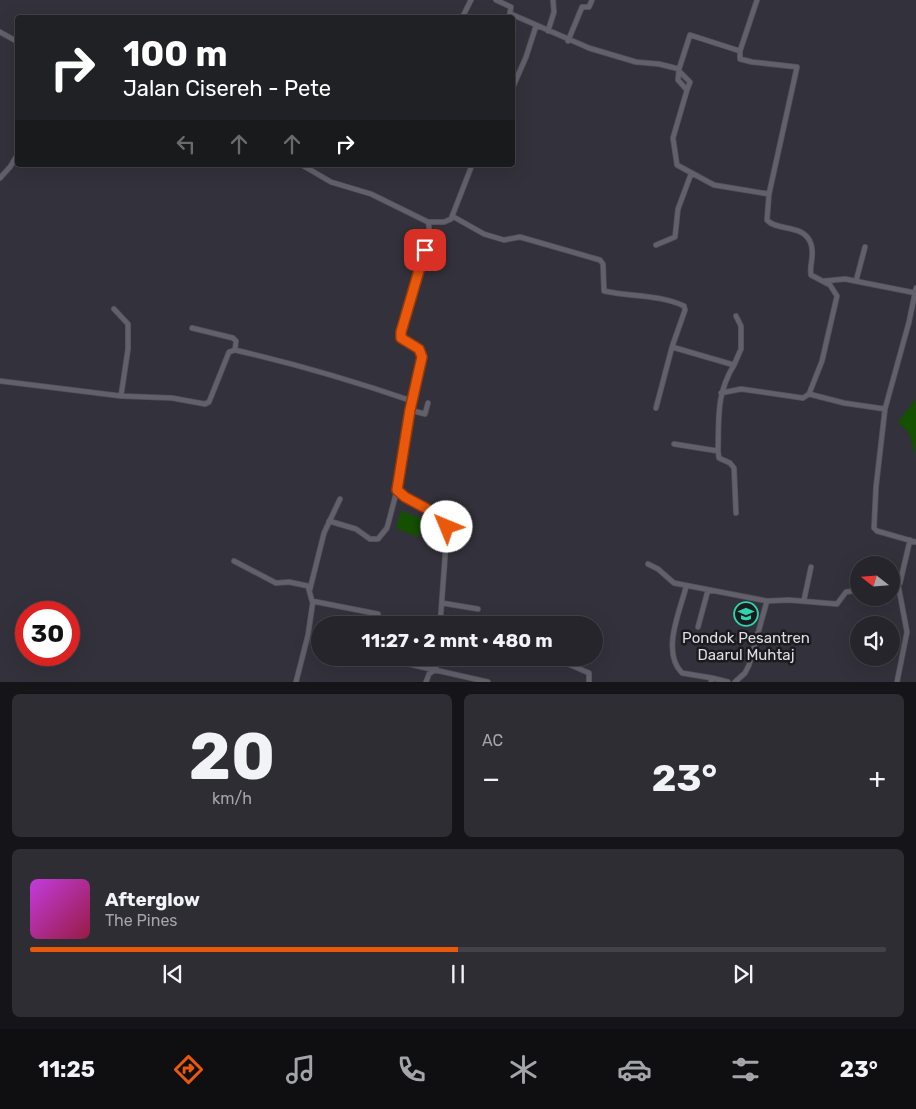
<!DOCTYPE html>
<html lang="id">
<meta charset="utf-8">
<style>
body{margin:0;font-family:Rubik,sans-serif;background:#2e2d34;color:#f1f3f6;height:100vh;display:flex;flex-direction:column;font-size:19px;white-space:nowrap}
*{box-sizing:border-box;margin:0}
p{font-size:16px;color:#a4a5a9}
.icon{flex:none;width:28px;height:28px;fill:none;stroke:currentColor;stroke-width:2;stroke-linecap:round;stroke-linejoin:round}
.map{position:relative;height:682px;overflow:hidden}
.details{display:flex;flex-direction:column;gap:12px;padding:12px;background:#151418;flex:1}
.details>*{flex:none}
.banner{position:absolute;left:15px;top:15px;width:500px;height:152px;border-radius:5px;box-shadow:0 5px 20px #0002,0 0 0 1px #424248;background:#202124;color:#fff;overflow:hidden}
.needle{width:32px;rotate:287deg}
.fabs{position:absolute;left:850px;top:556px;display:grid;gap:10px}
.fabs a{display:grid;place-items:center;width:50px;height:50px;border-radius:50%;background:#26252c;box-shadow:0 5px 20px #0002,0 0 0 1px #424248;font-size:25px}
.speed{position:absolute;left:15px;top:601px;display:flex;gap:10px;font-size:25px;font-weight:700;text-align:center}
.speed>*{display:grid;place-content:center;width:65px;height:65px;border-radius:50%;background:#26252c;box-shadow:0 5px 20px #0002,0 0 0 1px #424248;line-height:1}
.speed .limit{border:8px solid #d22;background:#fff;color:#111}
.pin{position:absolute;display:grid;place-items:center;width:42px;height:42px;color:#fff;margin:-21px;border-radius:10px;box-shadow:0 2px 8px #0006}
.me{position:absolute;width:55px;margin:-28px;rotate:315deg;stroke-linejoin:round;filter:drop-shadow(0 0 4px #0008)}
.turn{display:flex;align-items:center;gap:18px;height:105px;padding:0 25px;font-size:22px}
.turn .icon{width:65px;height:65px;stroke-width:2.5}
.turn b{display:block;font-size:35px;line-height:42px}
.lanes{display:flex;align-items:center;height:48px;padding:0 25px;background:#0003;justify-content:center;gap:25px;direction:ltr}
.lanes .off{opacity:.35}
.big{font-size:38px;font-weight:700;line-height:1.1}
.details .tile{flex:1;display:flex;flex-direction:column;justify-content:center;gap:8px;min-width:0;padding:0 18px;border-radius:8px;background:#2e2d34}
.details .dial{align-items:center;gap:0}
.dial b{font-size:65px;line-height:1}
.song{display:flex;align-items:center;gap:15px}
.cover{width:60px;height:60px;border-radius:8px;background:linear-gradient(135deg,hsl(290 70% 55%),hsl(340 70% 35%))}
.played{height:5px;border-radius:2px;background:linear-gradient(90deg,#ea580c 50%,#424248 50%)}
.keys{display:flex;justify-content:space-around;direction:ltr}
.heat{display:flex;justify-content:space-between;align-items:center;font-size:28px;direction:ltr}
.details .tiles{flex:1;display:grid;gap:12px;grid-template-columns:1fr 1fr}
.tile:last-child{grid-column:span 2}
.trip{position:absolute;left:311px;top:616px;width:292px;height:50px;border-radius:25px;background:#26252c;box-shadow:0 5px 20px #0002,0 0 0 1px #424248;font-weight:700;line-height:50px;text-align:center}
.tabs{display:flex;height:80px;justify-content:space-around;align-items:center;background:#0f0f12;color:#a4a5a9}
.tabs .icon{width:35px;height:35px}
.tabs .active{color:#ea580c}
.tabs b{font-size:22px;color:#f1f3f6}
.map>svg:first-child{display:block}
.green{fill:#154f00}
.lines{fill:none;stroke-linecap:round;stroke-linejoin:round}
.minor-casing{stroke:#525058;stroke-width:6}
.minor{stroke:#62606b;stroke-width:4.5}
.route-casing{stroke:#983908;stroke-width:12}
.route{stroke:#ea580c;stroke-width:9}
.labels{text-anchor:middle;dominant-baseline:central;stroke-width:5;stroke-linejoin:round;paint-order:stroke}
.poi-label{font-size:15px;fill:#dedde3;stroke:#1b1a1e}
</style>
<div class="map">
<svg width="916" height="682" viewBox="0 0 916 682">
<rect width="100%" height="100%" fill="#33313b"/>
<!-- green -->
<path class="green" d="M916 399V456L909 433 898 422Z
M401 511 423 519 418 537 396 528Z"/>
<g class="lines">
<!-- minor casing -->
<g class="minor-casing">
<path id="minor" d="M496 0 511 7 509 18
M757 0 740 51V59L752 62 797 67 769 194 767 220C777 232 804 223 811 244 815 255 809 265 811 275L830 285 837 296 822 361 809 394 844 403 885 409 876 487 874 528 877 531 916 542
M511 14 589 48 636 62 659 64 679 69 690 35 740 51
M462 18 471 0
M548 31 554 12 553 0
M0 32 18 42
M568 41 582 7H589L592 0
M679 69 678 80 687 90 673 138 677 165 714 185 769 194
M679 71 690 82 687 90
M512 89 526 57 536 26
M302 165 331 182 371 194 428 222C435 240 406 309 401 332V337L419 349 422 357 410 410 397 490 405 497 446 521V544L440 625
M0 178 10 167 18 154
M452 216 484 234 504 240 520 237 600 260 603 264 604 291C631 297 658 294 684 306L685 310 672 347 734 365C716 394 719 418 718 451L719 458 730 463 734 468 736 513
M428 222H444L451 219 472 165
M656 245 675 237 678 209 691 174
M824 281 845 279 916 293
M856 281 865 247
M114 309 128 324V349L121 396
M192 328 233 338 236 341 235 350
M734 365 741 349V326L736 316
M0 381 121 396 172 398 205 404 209 402 229 352 235 350C296 364 354 381 412 401
M721 393 741 389 803 398 809 394
M656 408 672 347
M885 409 909 322 916 288
M410 410 425 414 428 403
M674 444 718 451
M329 521 356 529 370 539H378L387 528 397 490
M234 561 276 583 289 582 308 586 312 601 378 614 380 625
M648 564 658 569 674 583 767 601
M891 585 900 583 910 540
M686 587C680 611 661 652 682 673L712 678
M310 589 324 533 340 499
M804 600 811 567
M767 601 789 600 837 604 846 592 859 590
M442 603 478 609
M698 627 708 590
M382 658 488 682
M566 663 589 673V682
M436 669V658
M296 682 308 635 313 601
M426 682 429 674 436 669
M711 682 712 678 728 682
M735 682 745 673 749 665 767 601
M897 682 907 632 898 584"/>
</g>
<!-- minor -->
<use href="#minor" class="minor"/>
</g>
<g class="lines">
<!-- route casing -->
<g class="route-casing">
<path id="route" d="M425 250 401 332V338L419 349 422 357 410 410 397 490 405 497 444 518 447 527"/>
</g>
<!-- route -->
<use href="#route" class="route"/>
</g>
<!-- icons -->
<defs>
<g id="school-ring" transform="scale(1.25)"><circle r="9.5" fill="#1b1a1e" stroke="#2cd5ab" stroke-width="1.5"/><path d="M0-5L7-2L0 1L-7-2ZM-4 1L0 2.5L4 1V4Q0 6-4 4Z" fill="#2cd5ab"/></g>
</defs>
<g fill-rule="evenodd">
<use href="#school-ring" x="746" y="614"/>
</g>
<g class="labels">
<!-- poi labels -->
<g class="poi-label">
<text x="746" y="638">Pondok Pesantren<tspan x="746" dy="17">Daarul Muhtaj</tspan></text>
</g>
</g>
</svg>
<div class="fabs">
<a><svg class="needle" viewBox="-14 -14 28 28"><path d="M0-13l5 13h-10z" fill="#e53935"/><path d="M0 13l5-13h-10z" fill="#a4a5a9"/></svg></a>
<a><svg class="icon" aria-label="sound" viewBox="0 0 24 24"><path d="M4 9h4l5-4v14l-5-4H4zM17 9q2 3 0 6"/></svg></a>
</div>
<div class="speed"><div class="limit">30</div></div>
<div class="pin" style="left:425px;top:250px;background:#d93025"><svg class="icon" aria-label="arrive" viewBox="0 0 24 24"><path d="M6 21V4h12l-3 4 3 4H6"/></svg></div>
<svg class="me" style="left:447px;top:527px" viewBox="-20 -20 40 40"><circle r="19" fill="#fff"/><path d="M0-13L10 11 0 6-10 11z" fill="#ea580c"/></svg>
<div class="trip">11:27 · 2 mnt · 480 m</div>
<div class="banner">
<div class="turn"><svg class="icon" aria-label="right" viewBox="0 0 24 24"><path d="M7 20v-9h11M14 6l5 5-5 5"/></svg><div><b>100 m</b>Jalan Cisereh - Pete</div></div>
<div class="lanes"><svg class="icon off" aria-label="left" viewBox="0 0 24 24"><path d="M17 20v-9H6M10 6l-5 5 5 5"/></svg><svg class="icon off" aria-label="ahead" viewBox="0 0 24 24"><path d="M12 20V5M6 11l6-6 6 6"/></svg><svg class="icon off" aria-label="ahead" viewBox="0 0 24 24"><path d="M12 20V5M6 11l6-6 6 6"/></svg><svg class="icon" aria-label="right" viewBox="0 0 24 24"><path d="M7 20v-9h11M14 6l5 5-5 5"/></svg></div>
</div>
</div>
<section class="details">
<div class="tiles">
<div class="tile dial"><b>20</b><p>km/h</p></div>
<div class="tile"><p>AC</p>
<div class="heat"><a>−</a><b class="big">23°</b><a>+</a></div>
</div>
<div class="tile">
<div class="song"><i class="cover"></i><div><b>Afterglow</b><p>The Pines</p></div></div>
<div class="played"></div>
<div class="keys"><svg class="icon" aria-label="previous" viewBox="0 0 24 24"><path d="M18 5L8 12l10 7zM5 5v14"/></svg><svg class="icon" aria-label="pause" viewBox="0 0 24 24"><path d="M8 5v14M16 5v14"/></svg><svg class="icon" aria-label="next" viewBox="0 0 24 24"><path d="M6 5l10 7-10 7zM19 5v14"/></svg></div>
</div>
</div>
</section>
<nav class="tabs">
<b>11:25</b>
<svg class="icon active" aria-label="directions" viewBox="0 0 24 24"><path d="M12 3l9 9-9 9-9-9zM9 14v-3h6M13 9l2 2-2 2"/></svg>
<svg class="icon" aria-label="music" viewBox="0 0 24 24"><path d="M9 18V5l10-2v13"/><circle cx="6" cy="18" r="3"/><circle cx="16" cy="16" r="3"/></svg>
<svg class="icon" aria-label="phone" viewBox="0 0 24 24"><path d="M5 4h4l2 5-3 2q2 4 5 5l2-3 5 2v4C11 20 4 13 5 4z"/></svg>
<svg class="icon" aria-label="climate" viewBox="0 0 24 24"><path d="M12 3v18M4 7l16 10M4 17L20 7"/></svg>
<svg class="icon" aria-label="car" viewBox="0 0 24 24"><path d="M5 17H2v-5l4-1 3-4h7l3 4 3 1v5h-3M9 17h6M6 11h13"/><circle cx="7" cy="17" r="2"/><circle cx="17" cy="17" r="2"/></svg>
<svg class="icon" aria-label="filters" viewBox="0 0 24 24"><path d="M4 7h16M4 17h16"/><circle cx="9" cy="7" r="2"/><circle cx="15" cy="17" r="2"/></svg>
<b>23°</b>
</nav>
